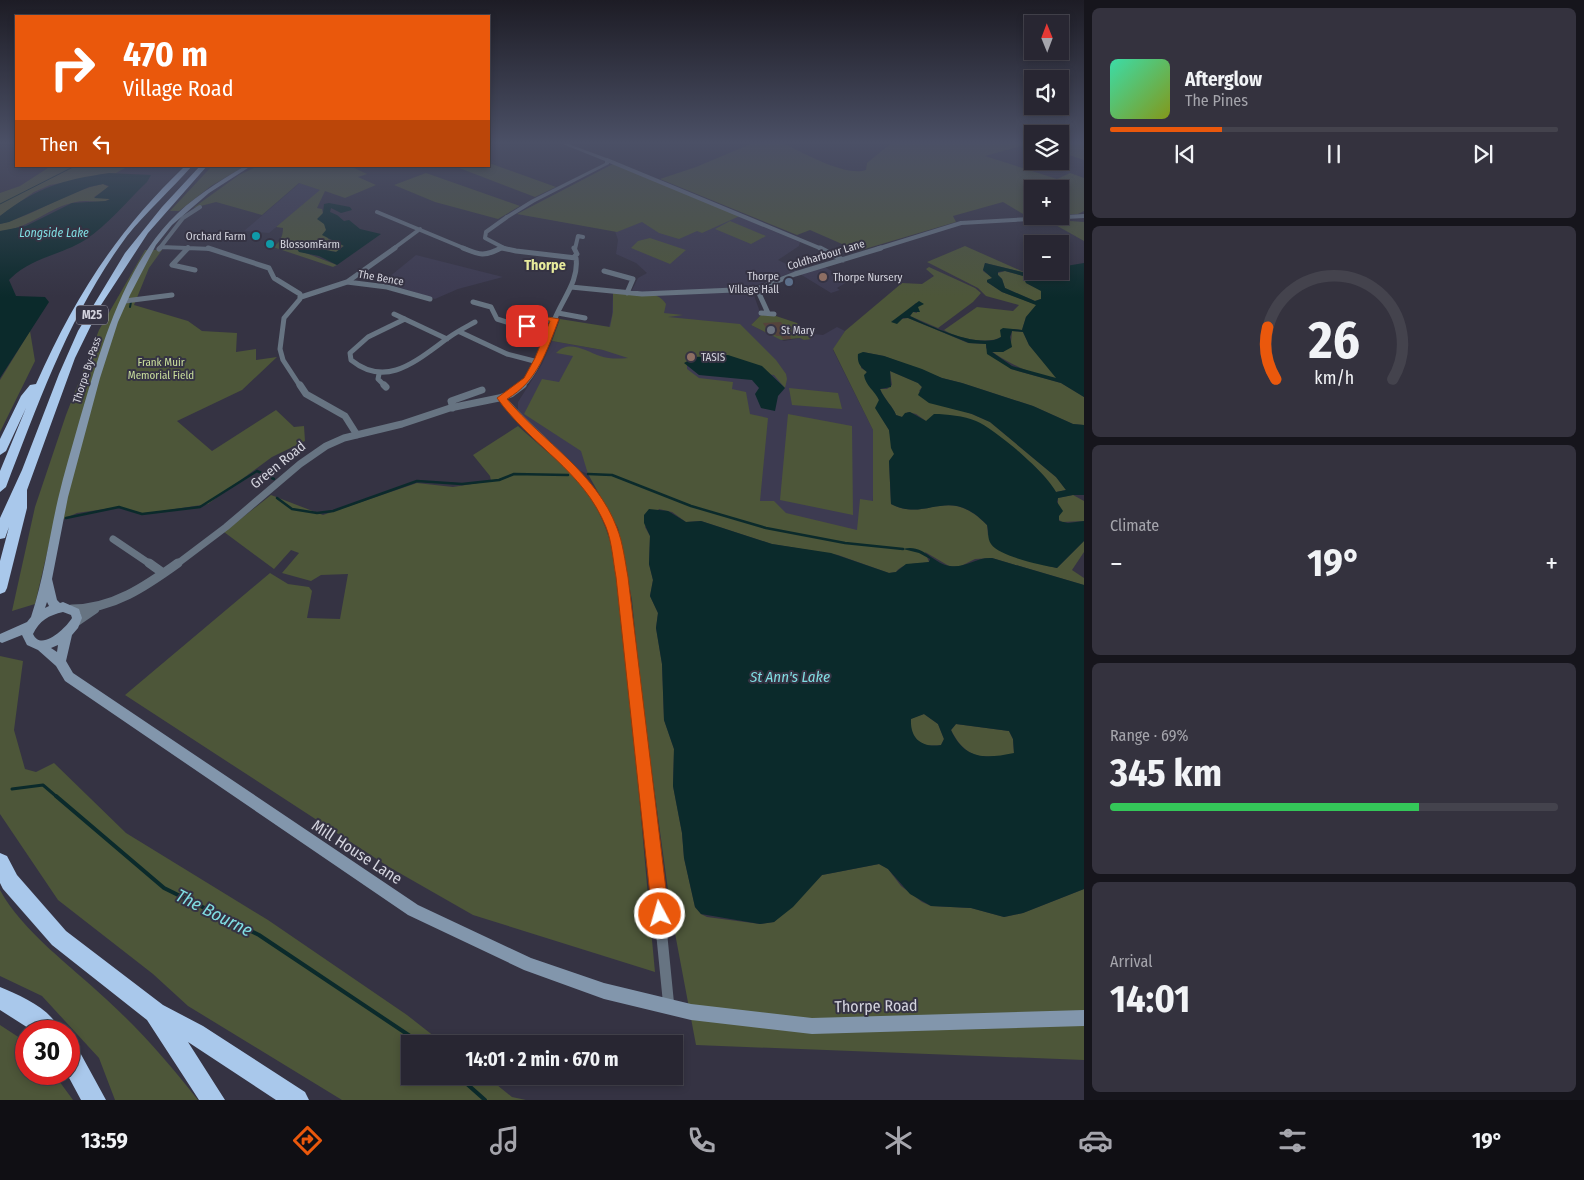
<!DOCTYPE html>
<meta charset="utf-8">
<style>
body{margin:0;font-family:"Fira Sans Condensed",sans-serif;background:#34323e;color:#f1f3f6;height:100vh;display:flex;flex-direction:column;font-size:19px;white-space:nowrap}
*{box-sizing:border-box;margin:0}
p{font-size:16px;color:#a5a5ac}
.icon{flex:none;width:28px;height:28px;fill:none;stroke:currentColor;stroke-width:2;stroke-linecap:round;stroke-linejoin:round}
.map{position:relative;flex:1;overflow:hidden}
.panel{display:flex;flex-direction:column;gap:8px;padding:8px;background:#16151c;width:500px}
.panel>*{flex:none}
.banner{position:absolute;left:15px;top:15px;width:475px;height:152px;border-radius:0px;box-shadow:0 2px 8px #0003,0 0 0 1px #44434d;background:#ea580c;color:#fff;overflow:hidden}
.needle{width:32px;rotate:359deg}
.controls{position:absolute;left:1024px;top:15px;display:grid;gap:10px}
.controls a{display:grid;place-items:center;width:45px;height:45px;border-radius:0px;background:#282632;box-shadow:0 2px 8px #0003,0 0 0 1px #44434d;font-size:25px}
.speed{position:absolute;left:15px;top:1020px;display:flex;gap:10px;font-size:25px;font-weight:700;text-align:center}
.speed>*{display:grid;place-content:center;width:65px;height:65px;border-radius:50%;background:#282632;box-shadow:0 2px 8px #0003,0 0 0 1px #44434d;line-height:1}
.speed .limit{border:8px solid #d22;background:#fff;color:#111}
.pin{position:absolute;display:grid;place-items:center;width:42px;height:42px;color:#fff;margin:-21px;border-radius:10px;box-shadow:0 2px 8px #0006}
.me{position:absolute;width:55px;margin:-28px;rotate:354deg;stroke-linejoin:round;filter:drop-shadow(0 0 4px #0008)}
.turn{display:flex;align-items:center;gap:18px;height:105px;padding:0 25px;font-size:22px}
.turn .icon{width:65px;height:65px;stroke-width:2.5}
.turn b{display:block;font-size:35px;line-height:42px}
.then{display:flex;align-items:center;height:48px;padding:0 25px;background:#0003;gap:10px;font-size:19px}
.big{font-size:38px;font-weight:700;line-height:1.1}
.panel .tile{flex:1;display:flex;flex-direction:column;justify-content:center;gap:8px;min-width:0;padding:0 18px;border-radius:8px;background:#34323e}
.panel .dial{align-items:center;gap:0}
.dial svg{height:130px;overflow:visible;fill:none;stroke:#44434d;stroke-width:7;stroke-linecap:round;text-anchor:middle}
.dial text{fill:#f1f3f6;stroke:none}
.song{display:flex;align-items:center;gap:15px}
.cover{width:60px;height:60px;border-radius:8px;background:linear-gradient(135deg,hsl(160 70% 55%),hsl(70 70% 35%))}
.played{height:5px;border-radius:2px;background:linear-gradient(90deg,#ea580c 25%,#44434d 25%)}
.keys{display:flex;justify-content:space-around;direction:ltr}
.heat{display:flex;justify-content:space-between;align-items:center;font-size:28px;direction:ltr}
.charge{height:8px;border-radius:4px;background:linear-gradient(90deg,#34c759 69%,#44434d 0)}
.trip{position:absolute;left:401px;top:1035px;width:282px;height:50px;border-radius:0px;background:#282632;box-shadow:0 2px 8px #0003,0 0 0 1px #44434d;font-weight:700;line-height:50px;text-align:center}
.menu{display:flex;height:80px;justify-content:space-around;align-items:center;background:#100f14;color:#a5a5ac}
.menu .icon{width:35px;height:35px}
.menu .selected{color:#ea580c}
.menu b{font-size:22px;color:#f1f3f6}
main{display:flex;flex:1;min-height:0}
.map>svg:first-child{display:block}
.built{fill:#3d3b51}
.green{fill:#4d5639}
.water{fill:#0b2a2b;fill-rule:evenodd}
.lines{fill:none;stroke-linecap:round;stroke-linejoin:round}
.stream-far4{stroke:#0b2a2b;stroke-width:1}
.stream-far3{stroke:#0b2a2b;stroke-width:2}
.stream-far2{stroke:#0b2a2b;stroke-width:2.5}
.stream-far1{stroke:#0b2a2b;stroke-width:3}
.stream{stroke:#0b2a2b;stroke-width:4}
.building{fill:#55433c}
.minor-far4{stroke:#677482;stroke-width:4}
.minor-far3{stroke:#677482;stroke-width:5}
.minor-far2{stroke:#677482;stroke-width:7}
.minor-far1{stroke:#677482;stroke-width:9}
.minor{stroke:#677482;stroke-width:11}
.tertiary{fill:#677482;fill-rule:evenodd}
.secondary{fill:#8296ac;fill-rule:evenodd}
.motorway{fill:#a9c8eb;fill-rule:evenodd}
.route{fill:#ea580c;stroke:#983908}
.culture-dot{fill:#0f9aa8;stroke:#353343;stroke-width:2}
.education-dot{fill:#8d6e63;stroke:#353343;stroke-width:2}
.service-dot{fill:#5c6f8a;stroke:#353343;stroke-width:2}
.worship-dot{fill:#6b7280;stroke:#353343;stroke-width:2}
.labels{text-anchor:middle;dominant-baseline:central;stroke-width:4;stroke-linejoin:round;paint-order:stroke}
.far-poi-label{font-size:11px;fill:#d4d4de;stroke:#353343;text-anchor:start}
.far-street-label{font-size:11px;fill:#d4d4de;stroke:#353343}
.far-park-label{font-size:11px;fill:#cadf9d;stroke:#353343}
.far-water-label{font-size:12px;font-style:italic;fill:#80dee3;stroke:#353343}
.shield{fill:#353343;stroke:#a4a4b0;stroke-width:1}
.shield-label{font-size:12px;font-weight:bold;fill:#d4d4de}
.far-quarter-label{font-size:14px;font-weight:bold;fill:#e7eb9c;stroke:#353343}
.street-label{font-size:14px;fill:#d4d4de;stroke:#353343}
.water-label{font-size:15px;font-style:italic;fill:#80dee3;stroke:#353343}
.near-street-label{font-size:16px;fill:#d4d4de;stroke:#353343}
.near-water-label{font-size:18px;font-style:italic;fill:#80dee3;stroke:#353343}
</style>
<main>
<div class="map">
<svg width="1084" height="1100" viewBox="0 0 1084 1100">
<rect width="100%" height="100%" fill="#353343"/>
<!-- built -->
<path class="built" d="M613 164 800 242 799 246 778 260 799 270 751 287 761 315 751 325 784 341 800 338 810 339 805 333 823 335 837 327 845 331 833 350 873 430 875 446 871 546 612 475 588 474 573 468 518 417V402L542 364 552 341 603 350 612 315 613 290H632L638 278 647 273 636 263 616 254 618 240 615 231 517 214Z
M300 183 321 190 269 233 244 231Z
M416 255 503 277 458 289 435 299 383 282Z
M825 267 846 280 847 282 837 288 840 290 831 293 800 274Z"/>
<!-- green -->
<path class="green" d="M753 143C763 143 777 140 785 144 803 153 846 177 866 170L867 163 890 144 889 143H1032L985 156 1057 179 1070 173 1084 178V211L1078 214 1060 215V189H1032L1033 216 1028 217 1003 202 953 216 956 222 858 251 810 230 797 235 660 179 696 167Z
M1060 143H1084V160L1060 152Z
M489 163 556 187 535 197 454 166H489Z
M613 164 742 215 702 233 697 231 679 239 659 233 642 222 617 232 517 214Z
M51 166H129L116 173 50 185 34 192 0 216V193L20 186Z
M212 166H245L211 186 179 211H170Z
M258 166H309L307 168 350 166 367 174 358 177 376 185 345 198 325 191 317 208 322 209 328 239 344 245 337 252 308 247 303 252 337 265 333 267 273 247C280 243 283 236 283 228L276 227 320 190 299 183 262 215 216 202 193 208 239 175Z
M426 173 520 206 498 219 435 202 394 185Z
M103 184 109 187 94 197 111 199C98 205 88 199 76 202 49 207 29 229 0 231V224C36 215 67 191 103 184Z
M1063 217 1070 221 1084 222V241L1045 219Z
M730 221 766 236 751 244 715 229Z
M650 238 686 250 670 264 631 248 638 241Z
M965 246 1026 273 985 263 983 271 993 278 987 280V282L1002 292 1037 305 1026 317 1022 330 1014 329 1001 333V337C989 345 956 338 944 330L977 307 1013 311 1019 305 986 296 978 288 927 262Z
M145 250H162L149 268 134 305 188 321 202 331 237 333 236 352 256 349V360L277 357 242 390 177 421 212 451 276 410 294 427 304 426 305 441 272 457 208 504 142 514 119 507 77 513 54 523 35 604 12 611 35 507 66 415 99 330Z
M929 267 975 288 981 293 973 302 938 328 910 316 913 312 917 313 916 303 898 319 891 321 908 318 968 343 986 344V348L1011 369 1061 383 1084 397V425L1073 424 1033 406 962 383 942 378 884 356 863 352 861 368 866 371 879 400 878 412 889 430 895 454 889 461 891 504C928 523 947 484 987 525L988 535 1048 566 1057 568 1084 541V552L1072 570 1084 578V585L992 558 975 559 959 567 949 566 925 552 929 562C917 565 905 561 896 572L889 573 838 555 772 544 701 521 686 522 672 512 659 509 645 527 650 536 649 564 653 580 650 596 658 613 656 628 662 664 664 720 674 749 673 786 682 833 684 858 695 907 701 914 707 917 760 924 774 922 822 875 879 864 888 869 901 886 922 902 931 906 971 908 1004 917 1023 913 1084 889V1060L696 1045 671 912 641 692 632 600 618 528 588 474 581 451 524 414 542 379 559 382 573 356 556 353C569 339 586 351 600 356 609 359 618 359 628 358L603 350 552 341 560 319 610 327 613 312V290C628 292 658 289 666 304L664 313 683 315 668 317 740 324 776 360 786 374 787 379 785 388 774 375 687 364V369L699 378 733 382 732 389 746 392 750 414 768 418 760 501H774L786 513 857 530 860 499 873 501V430L833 349 845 331 902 283 922 284 934 276 926 269Z
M1005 271 1024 276 1026 283 1041 290V299L1035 301 1005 288 1002 279 998 275V273Z
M770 314 797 323 811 339 804 340 800 338 781 340 751 325 761 315Z
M30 331 35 361 0 432V380Z
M1012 331 1023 332 1029 345 1057 378C1038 378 1006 362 991 351L1003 352 1011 343Z
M890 371 918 383 922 387 919 391 990 422 1056 477 1066 490 1056 492 1038 470 1003 440 926 421 916 414 908 412 902 417 896 415C894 408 884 399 880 389H887L892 385Z
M789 388 838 393 842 409 792 405Z
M788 414 852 426 853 515 780 500Z
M518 426C546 452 581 476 598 511 621 555 621 611 626 659 637 763 645 868 655 972L473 915 389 867 125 695 270 573 288 584 309 587 312 591 307 618 340 619 348 574 321 575 311 581 282 573 299 553 291 550 274 569 224 532 271 495 323 515 417 483 453 487 491 481 490 476 473 455Z
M1073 495 1084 501V521L1062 522 1058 519V498Z
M0 656 23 661 14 730 25 769 36 772 54 763 126 833 268 920 407 1015 444 1044H410V1076H486L512 1097 526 1100H342L188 1006 153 974 58 900 0 814Z
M924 714 938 724 944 739 941 745C921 748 910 740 910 719Z
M956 724 1009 731 1013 739 1014 754C984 759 966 760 951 730Z
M0 890C22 931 72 967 106 999 140 1030 169 1063 198 1100H115L99 1058 42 996 0 976Z
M0 1025 26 1042V1074H54L73 1100H0Z"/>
<!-- water -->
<path class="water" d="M109 173 151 175 147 182C127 201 108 225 85 240 61 255 31 258 11 278L9 280 16 296 45 297 49 302 0 378V231L26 226 72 203 106 201 110 199 94 198 109 186 103 184 89 187 9 222 0 224V216C38 187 62 180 109 173Z
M329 203 350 207 352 210 341 213 331 208 330 212 337 215 344 221 349 220 360 229 381 234 337 265 319 256 299 252 297 249C308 243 325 251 336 252L344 246 322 235 326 230 324 224 317 219 323 213 324 204Z
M985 263 1026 273 1060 271V267L1084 263V397L1061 383 1011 369 987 354 986 344 969 343 908 318H903L897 324 891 322 919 301 924 304 918 307 920 312H913L910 316C929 326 981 350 1001 337L1000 330 1003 328 1022 330 1026 317 1036 305 1002 292 987 282V280L992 278 983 270ZM1005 271 1023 276 1026 283 1041 291V299L1035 301 1005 288 1002 279 998 275V272ZM1012 331 1023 332 1029 345 1056 378 1012 366 992 352H1003L1012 347 1010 337Z
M863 352 884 356 922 369 942 378 962 383 1033 406 1073 424 1084 425V495H1073L1058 498 1057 502 1063 511 1059 516V521L1068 523 1084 521V541L1057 568C1042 565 1000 557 991 544 987 538 989 532 987 525 948 484 929 523 891 504L889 461 894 454 891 448 889 430 875 408 879 400C875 391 865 385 864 375L867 372C861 367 857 364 858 354ZM890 371 918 383 922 387 918 395 929 403 972 414 990 422 1056 477 1066 490 1056 492C1047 473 995 429 976 421 964 416 947 414 934 414L926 421 910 412 905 413 902 417 896 415C894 408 884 399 880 389L891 387Z
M728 355 762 366 785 388 778 396 775 411 761 408 755 394 759 388 752 380 699 375 684 363 695 357Z
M649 509 668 511 686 522 701 521 772 544 831 553 889 573 896 572 906 564 929 562 930 559 919 553 903 549C923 543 933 564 950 566 966 568 976 557 992 558L1084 585V889L1023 913 1004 917 971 908 931 906 910 894 888 869 879 864 822 875 793 907 774 922 760 924 701 914 695 907 684 858 682 833 673 786 674 749 664 720 662 664 656 628 658 613 650 596 653 580 649 564 650 536 644 523V515ZM924 714 938 724 944 739 941 745C922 748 910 739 911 719ZM956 724 1009 731 1013 739 1014 753C985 759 965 760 951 730Z"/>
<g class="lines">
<!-- stream-far4 -->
<path class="stream-far4" d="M0 204 75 166"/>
<!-- stream-far3 -->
<path class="stream-far3" d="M130 307 131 302"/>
<!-- stream-far2 -->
<path class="stream-far2" d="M588 474 612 475 691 506 766 528 845 543 903 549
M277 498 292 509 317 513 333 511 417 481 462 484 499 480 514 474 568 475
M66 518 119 507 142 514 200 507 257 471 274 479"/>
<!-- stream-far1 -->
<path class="stream-far1" d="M12 789 43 785 57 797"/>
<!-- stream -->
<path class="stream" d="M56 796 164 888 259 935 422 1044
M458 1076 485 1100"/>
</g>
<!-- building -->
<path class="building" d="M781 322 790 335 791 339H783L781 336H776L773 330 768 331 763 323Z"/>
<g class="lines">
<!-- minor-far4 -->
<path class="minor-far4" d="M607 160 822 249
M377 212 466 249
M161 247 212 249
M159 249 183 218 200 207
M186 249 188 247
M393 249 420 229
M499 249 502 247
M506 249 485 238 486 232 507 217
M575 249 578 236 583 237
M877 249 961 223 1084 216"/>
<!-- minor-far3 -->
<path class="minor-far3" d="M188 248 172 265 195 270
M208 248 269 268 274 278 300 294V299L284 318 280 349 283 360 300 386
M463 248C480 255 484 257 501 248
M502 248 516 251 576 258C579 280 564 297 556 316 546 340 541 368 522 386
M820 248 843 260
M159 249 160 248
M574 257 577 254 574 248
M604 271 633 279 627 293
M347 282 395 248
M571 287 642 294 757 289 795 274 881 248
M757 289 768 313
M301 297 347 282 387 287 430 299
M125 301 172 295
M473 302 491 307 497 319 516 325 555 319
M558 313 585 318
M761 313 774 314
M394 314 447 339
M405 319 368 337 350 353 351 360C387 389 417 360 448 338 456 332 466 327 475 322
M460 332 507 354 538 362
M379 374 378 379 385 386"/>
<!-- minor-far2 -->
<path class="minor-far2" d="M300 385 306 394 345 416 357 435
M384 385 386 387
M502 398C554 458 604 478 621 564
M453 408 451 401 482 390
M113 539 150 564
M177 564 226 527 300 464 326 446 344 438 402 424 450 408 499 398 511 394 523 385"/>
<!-- minor-far1 -->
<path class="minor-far1" d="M149 563 163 573
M620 563 648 797
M72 609C113 609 146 586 178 563
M76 622 95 609"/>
<!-- minor -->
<path class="minor" d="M648 796 669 1008"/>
<!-- tertiary -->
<path class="tertiary" d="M560 143H566L609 159V164L535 202 509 218H505V216L531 200 605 163V161Z"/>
<!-- secondary -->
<path class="secondary" d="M245 166H251L209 193 172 225 156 245 130 295 118 322 100 378 68 497 52 579 57 600 60 603 63 602 79 609 82 618 78 628 72 635 66 661 73 673 418 905 531 958 604 983 691 1004 812 1018 1084 1010V1026L812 1034 691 1020 604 999 524 970 408 915 65 681 56 666 38 650 27 645 22 635 2 643 0 642V634L27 622 31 617C44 578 49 538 58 499 64 473 72 447 79 422 99 355 120 275 169 222 190 199 218 182 245 166ZM47 602 49 606 45 608ZM63 612 71 615 72 618C66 628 41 652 33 634 39 621 49 615 63 612ZM58 645 57 652 51 648Z"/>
<!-- motorway -->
<path class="motorway" d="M185 166H192C171 190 147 211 127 236 71 311 39 401 6 487L0 492V471L26 408 6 451 0 455V439L21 396 30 385 36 384C75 297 115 233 185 166Z
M200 166H207L148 233 101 305 75 358 27 490V508L7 588 5 592 0 594V561L9 527 5 538 0 539V518L22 470 59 374 78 331 125 253 162 207Z
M0 853 7 856 17 875 66 931 163 1005 203 1026 305 1092 309 1100H276L188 1042 225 1100H199L147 1020 52 945 3 889 0 883Z
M0 987C21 996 52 1009 60 1031H33L0 1010Z
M69 1044 77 1047 106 1100H81L67 1074H69Z"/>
</g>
<!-- sky -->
<linearGradient id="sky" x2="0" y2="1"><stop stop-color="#1d1c25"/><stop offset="0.48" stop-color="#4b5066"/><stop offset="1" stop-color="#4b5066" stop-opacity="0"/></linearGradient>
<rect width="1084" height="297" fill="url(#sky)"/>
<!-- route -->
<path class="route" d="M542 316 559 319C547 350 538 381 507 399 544 443 596 472 617 528 623 543 625 561 628 577L669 914 666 920 660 923 655 920 652 914 616 577C613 561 612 542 606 527 583 470 531 446 497 398L524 378 535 358 550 321H543L527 328 523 326Z"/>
<!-- markers -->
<g class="culture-dot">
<circle cx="256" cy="236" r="5"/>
<circle cx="270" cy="244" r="5"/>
</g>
<g class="education-dot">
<circle cx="823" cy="277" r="5"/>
<circle cx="691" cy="357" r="5"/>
</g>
<circle class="service-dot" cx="789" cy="282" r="5"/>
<circle class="worship-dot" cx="771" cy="330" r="5"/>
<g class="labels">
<!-- far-poi labels -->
<g class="far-poi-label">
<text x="246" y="236" text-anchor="end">Orchard Farm</text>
<text x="280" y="244">BlossomFarm</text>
<text x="779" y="276" text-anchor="end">Thorpe<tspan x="779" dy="13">Village Hall</tspan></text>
<text x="833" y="277">Thorpe Nursery</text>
<text x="781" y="330">St Mary</text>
<text x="701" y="357">TASIS</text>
</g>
<!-- far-street labels -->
<g class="far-street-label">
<text transform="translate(826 255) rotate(-17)">Coldharbour Lane</text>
<text transform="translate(381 278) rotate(10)">The Bence</text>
<text transform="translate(87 370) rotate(-72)">Thorpe By-Pass</text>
</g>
<!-- far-park labels -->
<g class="far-park-label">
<text x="161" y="362">Frank Muir<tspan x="161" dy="13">Memorial Field</tspan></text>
</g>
<!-- far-water labels -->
<g class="far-water-label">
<text x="54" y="233">Longside Lake</text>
</g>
<!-- shield labels -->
<rect class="shield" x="76" y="305.5" width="32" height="19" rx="4"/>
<g class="shield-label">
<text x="92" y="315">M25</text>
</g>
<!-- far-quarter labels -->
<g class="far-quarter-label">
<text x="545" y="265">Thorpe</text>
</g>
<!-- street labels -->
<g class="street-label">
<text transform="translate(278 465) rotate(-39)">Green Road</text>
</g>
<!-- water labels -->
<g class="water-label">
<text x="790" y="677">St Ann's Lake</text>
</g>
<!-- near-street labels -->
<g class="near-street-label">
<text transform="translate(357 852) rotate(33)">Mill House Lane</text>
<text transform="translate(876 1006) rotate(-1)">Thorpe Road</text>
</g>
<!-- near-water labels -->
<g class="near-water-label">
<text transform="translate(214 913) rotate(27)">The Bourne</text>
</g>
</g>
</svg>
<div class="controls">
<a><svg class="needle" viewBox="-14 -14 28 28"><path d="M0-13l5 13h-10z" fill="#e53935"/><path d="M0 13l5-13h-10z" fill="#a5a5ac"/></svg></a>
<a><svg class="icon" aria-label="sound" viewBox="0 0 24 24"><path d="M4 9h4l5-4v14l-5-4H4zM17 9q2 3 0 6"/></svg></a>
<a><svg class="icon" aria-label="layers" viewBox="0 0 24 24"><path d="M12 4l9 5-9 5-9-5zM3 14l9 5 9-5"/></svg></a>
<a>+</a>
<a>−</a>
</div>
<div class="speed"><div class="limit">30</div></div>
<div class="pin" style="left:527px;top:326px;background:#d93025"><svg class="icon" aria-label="arrive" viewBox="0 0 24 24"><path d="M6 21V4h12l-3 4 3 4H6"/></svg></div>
<svg class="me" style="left:660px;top:914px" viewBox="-20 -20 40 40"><circle r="17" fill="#ea580c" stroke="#fff" stroke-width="3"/><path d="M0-11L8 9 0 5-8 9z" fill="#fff"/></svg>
<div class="trip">14:01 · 2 min · 670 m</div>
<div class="banner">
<div class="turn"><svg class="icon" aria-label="right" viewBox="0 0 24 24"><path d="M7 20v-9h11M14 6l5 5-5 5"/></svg><div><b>470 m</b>Village Road</div></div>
<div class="then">Then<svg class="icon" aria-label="left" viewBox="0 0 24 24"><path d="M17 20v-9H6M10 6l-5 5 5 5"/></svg></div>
</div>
</div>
<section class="panel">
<div class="tile">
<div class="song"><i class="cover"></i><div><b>Afterglow</b><p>The Pines</p></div></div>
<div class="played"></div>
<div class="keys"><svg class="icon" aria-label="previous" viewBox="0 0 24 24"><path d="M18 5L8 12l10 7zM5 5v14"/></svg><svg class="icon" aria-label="pause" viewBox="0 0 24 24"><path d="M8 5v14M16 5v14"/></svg><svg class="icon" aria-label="next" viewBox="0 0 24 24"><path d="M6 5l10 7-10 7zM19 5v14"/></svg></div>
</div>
<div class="tile dial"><svg viewBox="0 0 100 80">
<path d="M14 69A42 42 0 1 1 86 69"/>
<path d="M14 69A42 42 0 0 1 9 37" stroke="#ea580c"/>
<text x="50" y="56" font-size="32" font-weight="700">26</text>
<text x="50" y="72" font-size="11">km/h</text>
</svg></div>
<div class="tile"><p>Climate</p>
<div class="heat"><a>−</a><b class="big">19°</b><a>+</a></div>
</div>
<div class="tile"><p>Range · 69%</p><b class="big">345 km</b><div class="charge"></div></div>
<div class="tile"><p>Arrival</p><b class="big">14:01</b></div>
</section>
</main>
<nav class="menu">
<b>13:59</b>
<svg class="icon selected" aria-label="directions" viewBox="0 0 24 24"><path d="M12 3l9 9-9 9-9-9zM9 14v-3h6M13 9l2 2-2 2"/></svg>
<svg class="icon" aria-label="music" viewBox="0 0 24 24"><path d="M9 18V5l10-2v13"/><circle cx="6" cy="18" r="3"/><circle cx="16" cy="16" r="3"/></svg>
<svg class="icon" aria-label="phone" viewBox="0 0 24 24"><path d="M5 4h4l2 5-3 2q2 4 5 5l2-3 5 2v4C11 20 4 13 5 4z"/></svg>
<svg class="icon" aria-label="climate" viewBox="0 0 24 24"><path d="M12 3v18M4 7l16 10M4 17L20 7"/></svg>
<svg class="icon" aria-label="car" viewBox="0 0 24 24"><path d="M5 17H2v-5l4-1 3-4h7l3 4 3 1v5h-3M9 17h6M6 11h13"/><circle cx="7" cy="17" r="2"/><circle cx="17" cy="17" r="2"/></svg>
<svg class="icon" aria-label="filters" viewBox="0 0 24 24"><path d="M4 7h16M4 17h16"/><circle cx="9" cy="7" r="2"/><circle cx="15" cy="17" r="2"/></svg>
<b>19°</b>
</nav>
